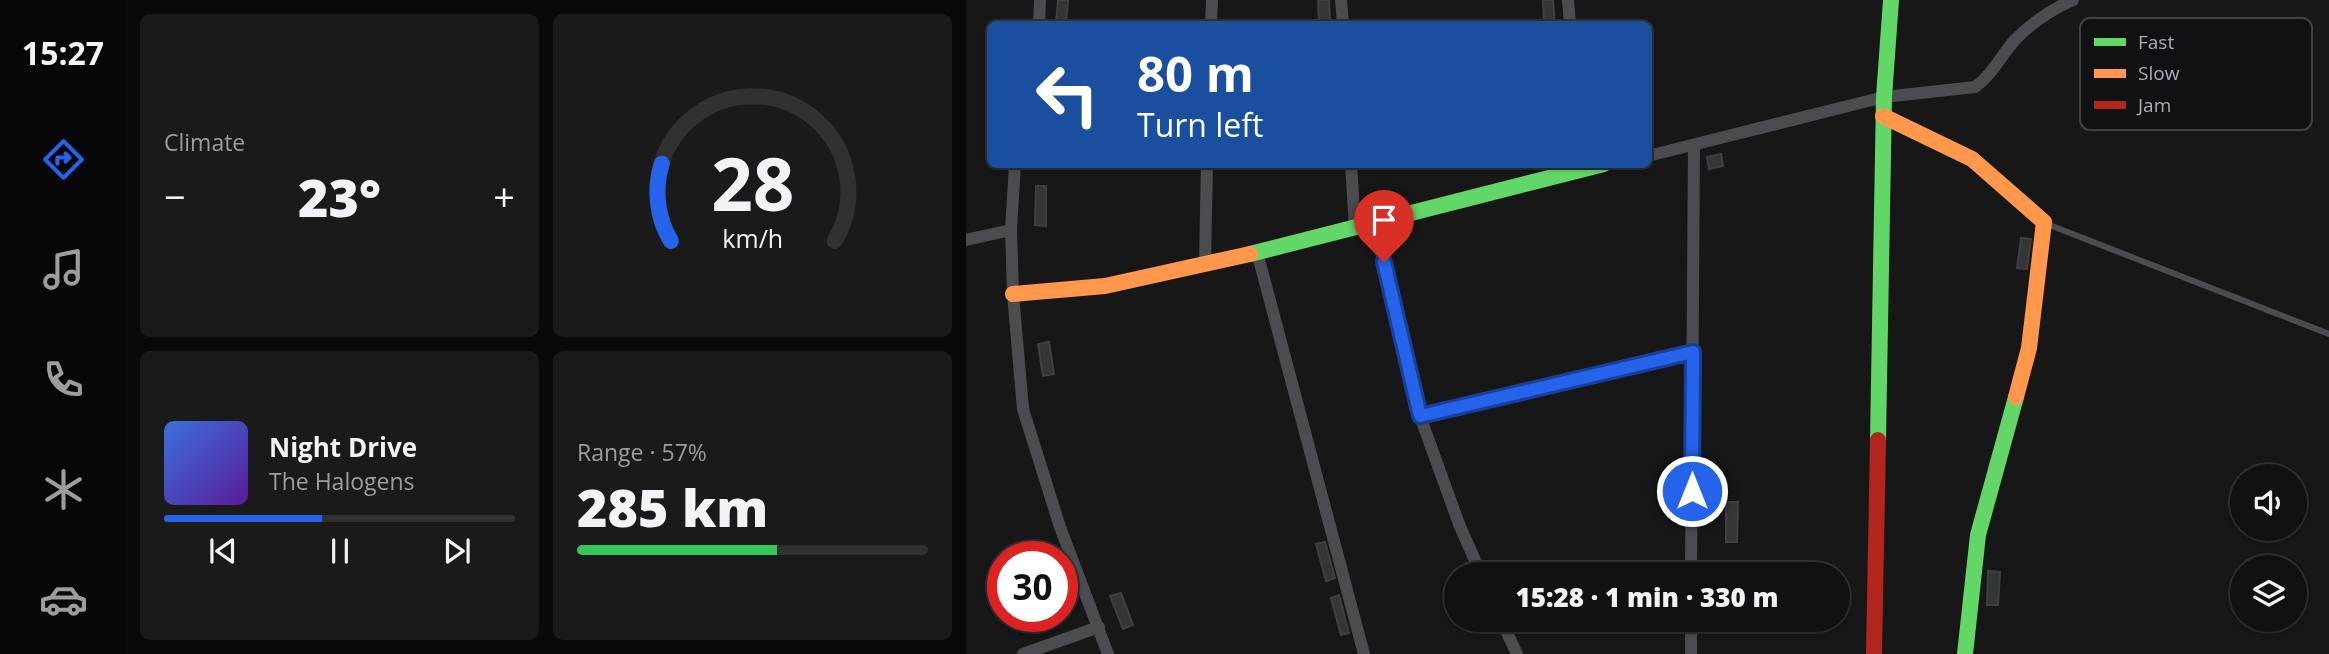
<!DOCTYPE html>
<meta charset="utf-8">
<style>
body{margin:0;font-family:"Open Sans",sans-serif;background:#1a1a1a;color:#f1f3f6;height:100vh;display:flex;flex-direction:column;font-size:26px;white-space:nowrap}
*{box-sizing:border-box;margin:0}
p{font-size:23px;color:#9c9d9f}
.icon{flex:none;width:38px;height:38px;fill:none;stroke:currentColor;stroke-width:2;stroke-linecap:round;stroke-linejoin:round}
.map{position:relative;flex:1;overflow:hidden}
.panel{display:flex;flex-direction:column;gap:14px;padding:14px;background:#090909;width:840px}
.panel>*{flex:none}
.hud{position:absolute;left:21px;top:21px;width:665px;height:147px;border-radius:10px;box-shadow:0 2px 5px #0004,0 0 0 2px #303131;background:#1a4fa0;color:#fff;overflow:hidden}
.controls{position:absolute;left:1264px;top:464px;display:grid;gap:14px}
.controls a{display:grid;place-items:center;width:77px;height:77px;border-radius:50%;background:#111;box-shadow:0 2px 5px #0004,0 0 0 2px #303131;font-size:35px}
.speed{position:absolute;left:21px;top:541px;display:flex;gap:14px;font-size:35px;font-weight:700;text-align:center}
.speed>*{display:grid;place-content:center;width:91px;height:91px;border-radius:50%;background:#111;box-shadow:0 2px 5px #0004,0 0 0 2px #303131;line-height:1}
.speed .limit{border:10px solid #d22;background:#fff;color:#111}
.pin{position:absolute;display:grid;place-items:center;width:60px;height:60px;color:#fff;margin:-72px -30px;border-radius:50% 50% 50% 0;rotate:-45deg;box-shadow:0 0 7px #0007}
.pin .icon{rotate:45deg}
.me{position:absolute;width:77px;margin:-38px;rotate:0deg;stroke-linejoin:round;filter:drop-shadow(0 0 5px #0008)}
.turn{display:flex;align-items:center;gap:24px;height:147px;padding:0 35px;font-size:32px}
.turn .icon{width:91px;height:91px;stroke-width:2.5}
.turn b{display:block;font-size:49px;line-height:60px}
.big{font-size:52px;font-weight:800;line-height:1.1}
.panel .tile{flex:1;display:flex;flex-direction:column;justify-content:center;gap:10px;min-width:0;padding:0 24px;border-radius:10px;background:#1a1a1a}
.panel .dial{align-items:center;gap:0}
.dial svg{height:182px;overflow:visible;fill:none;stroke:#303131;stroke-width:7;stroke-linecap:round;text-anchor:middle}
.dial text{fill:#f1f3f6;stroke:none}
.song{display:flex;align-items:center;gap:21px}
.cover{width:84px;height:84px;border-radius:10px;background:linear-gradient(135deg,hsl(220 70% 55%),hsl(270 70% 35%))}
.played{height:7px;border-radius:4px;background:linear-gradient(90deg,#2563eb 45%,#303131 45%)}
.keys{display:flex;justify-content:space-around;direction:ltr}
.heat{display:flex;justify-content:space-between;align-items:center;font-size:38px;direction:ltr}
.charge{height:10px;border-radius:5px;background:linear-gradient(90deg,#34c759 57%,#303131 0)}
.panel .tiles{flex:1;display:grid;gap:14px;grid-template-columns:repeat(2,1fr)}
.trip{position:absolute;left:478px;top:562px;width:406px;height:70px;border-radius:35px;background:#111;box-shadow:0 2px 5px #0004,0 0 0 2px #303131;font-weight:800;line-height:70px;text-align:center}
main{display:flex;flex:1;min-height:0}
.menu{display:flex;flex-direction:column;width:126px;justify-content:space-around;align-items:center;background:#070707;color:#9c9d9f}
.menu .icon{width:49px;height:49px}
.menu .current{color:#2563eb}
.menu b{font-size:32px;color:#f1f3f6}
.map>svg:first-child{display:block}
.building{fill:#343537;stroke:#3f4043;stroke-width:2}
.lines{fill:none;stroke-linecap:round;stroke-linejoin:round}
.lane{stroke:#4b4c50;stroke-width:6}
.street{stroke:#4b4c50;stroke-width:12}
.fast{stroke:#63d668;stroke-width:16}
.slow{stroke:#ff974d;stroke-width:16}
.jam{stroke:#b3261e;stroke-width:16}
.route-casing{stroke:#184099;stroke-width:18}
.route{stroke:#2563eb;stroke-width:12}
.key{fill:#111113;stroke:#3e4045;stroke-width:2}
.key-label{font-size:19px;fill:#a8adb8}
</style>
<main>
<nav class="menu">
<b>15:27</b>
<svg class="icon current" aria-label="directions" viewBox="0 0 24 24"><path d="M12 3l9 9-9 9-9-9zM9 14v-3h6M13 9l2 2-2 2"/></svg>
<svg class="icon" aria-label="music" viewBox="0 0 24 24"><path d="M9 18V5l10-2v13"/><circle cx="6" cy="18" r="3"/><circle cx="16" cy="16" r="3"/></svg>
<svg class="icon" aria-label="phone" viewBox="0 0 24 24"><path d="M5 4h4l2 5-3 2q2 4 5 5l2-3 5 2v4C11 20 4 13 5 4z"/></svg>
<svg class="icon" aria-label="climate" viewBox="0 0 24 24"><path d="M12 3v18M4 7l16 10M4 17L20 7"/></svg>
<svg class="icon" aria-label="car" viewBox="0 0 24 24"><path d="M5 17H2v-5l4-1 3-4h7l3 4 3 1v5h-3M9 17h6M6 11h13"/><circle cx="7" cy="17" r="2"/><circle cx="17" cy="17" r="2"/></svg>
</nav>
<section class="panel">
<div class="tiles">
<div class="tile"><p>Climate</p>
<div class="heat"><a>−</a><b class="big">23°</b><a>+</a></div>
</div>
<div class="tile dial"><svg viewBox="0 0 100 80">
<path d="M14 69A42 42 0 1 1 86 69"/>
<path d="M14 69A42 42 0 0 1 10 35" stroke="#2563eb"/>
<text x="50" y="56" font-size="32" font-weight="700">28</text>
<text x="50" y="72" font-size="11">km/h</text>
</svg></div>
<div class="tile">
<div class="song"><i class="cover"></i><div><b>Night Drive</b><p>The Halogens</p></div></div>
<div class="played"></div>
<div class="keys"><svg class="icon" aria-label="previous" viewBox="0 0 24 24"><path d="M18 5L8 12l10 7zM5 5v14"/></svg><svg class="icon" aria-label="pause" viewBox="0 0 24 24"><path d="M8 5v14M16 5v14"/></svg><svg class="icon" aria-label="next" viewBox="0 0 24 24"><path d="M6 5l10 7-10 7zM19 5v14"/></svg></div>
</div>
<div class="tile"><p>Range · 57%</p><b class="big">285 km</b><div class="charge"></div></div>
</div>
</section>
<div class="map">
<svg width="1363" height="654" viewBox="0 0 1363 654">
<rect width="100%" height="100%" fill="#171717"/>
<!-- building -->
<path class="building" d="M92 0H102L100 24H90Z
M352 0H363L364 24H353Z
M577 0H587L589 24H578Z
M755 154 757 166 743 169 741 157Z
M70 186H80V226L69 225Z
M1055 238 1065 239 1061 269 1051 268Z
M83 342 88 374 77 376 72 344Z
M760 502H772L771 542H760Z
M359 542 369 578 360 581 350 544Z
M1022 571 1034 572 1032 605H1021Z
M155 593 167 625 157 629 144 596Z
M373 595 383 633 375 635 365 598Z"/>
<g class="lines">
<!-- lane -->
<path class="lane" d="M1081 224 1363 334"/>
<!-- street -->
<path class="street" d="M375 0 377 24
M602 0 604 24
M73 24 74 0
M245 24 246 0
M682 156 918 97 1009 87C1026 75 1035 56 1048 41 1066 22 1084 10 1107 0
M49 164 45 230 47 294 57 409 94 527 142 654
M385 164 389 227
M408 223 454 416 493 524 515 574
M0 240 45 230
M291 252 398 654
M239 263 241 164
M454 416 727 352
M725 574 728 147
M535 620 551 654
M57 654 133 627
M725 654V620"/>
<!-- fast -->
<path class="fast" d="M284 254 638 164
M912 440 918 97 925 0
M999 654 1012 535 1050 397"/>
<!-- slow -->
<path class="slow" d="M917 116 1006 159 1078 222 1063 348 1050 397
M47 294 139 286 284 254"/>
<!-- jam -->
<path class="jam" d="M908 654 912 440"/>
</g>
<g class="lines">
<!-- route casing -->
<g class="route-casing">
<path id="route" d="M418 262 454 416 727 352 726 491"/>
</g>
<!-- route -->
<use href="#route" class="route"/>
</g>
<!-- legend -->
<rect x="1114" y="18" width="232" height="112" rx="10" class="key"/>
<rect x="1128" y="38" width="32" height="8" fill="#63d668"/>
<rect x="1128" y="69" width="32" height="9" fill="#ff974d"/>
<rect x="1128" y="101" width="32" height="8" fill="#b3261e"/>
<g class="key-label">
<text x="1172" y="49">Fast</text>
<text x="1172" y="80">Slow</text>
<text x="1172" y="112">Jam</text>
</g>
</svg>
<div class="controls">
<a><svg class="icon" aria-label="sound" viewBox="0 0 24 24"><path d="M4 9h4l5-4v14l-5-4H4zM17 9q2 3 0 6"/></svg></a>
<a><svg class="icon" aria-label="layers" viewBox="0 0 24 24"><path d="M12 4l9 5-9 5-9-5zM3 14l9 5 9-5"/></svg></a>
</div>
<div class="speed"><div class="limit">30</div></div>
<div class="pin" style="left:418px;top:262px;background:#d93025"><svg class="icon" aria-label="arrive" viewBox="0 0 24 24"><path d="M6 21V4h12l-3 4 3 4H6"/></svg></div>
<svg class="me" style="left:726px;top:491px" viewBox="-20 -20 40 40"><circle r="17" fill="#2563eb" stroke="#fff" stroke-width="3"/><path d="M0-11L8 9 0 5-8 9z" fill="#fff"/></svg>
<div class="trip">15:28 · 1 min · 330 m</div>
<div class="hud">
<div class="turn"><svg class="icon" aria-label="left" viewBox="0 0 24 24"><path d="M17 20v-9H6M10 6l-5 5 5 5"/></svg><div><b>80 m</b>Turn left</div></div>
</div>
</div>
</main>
